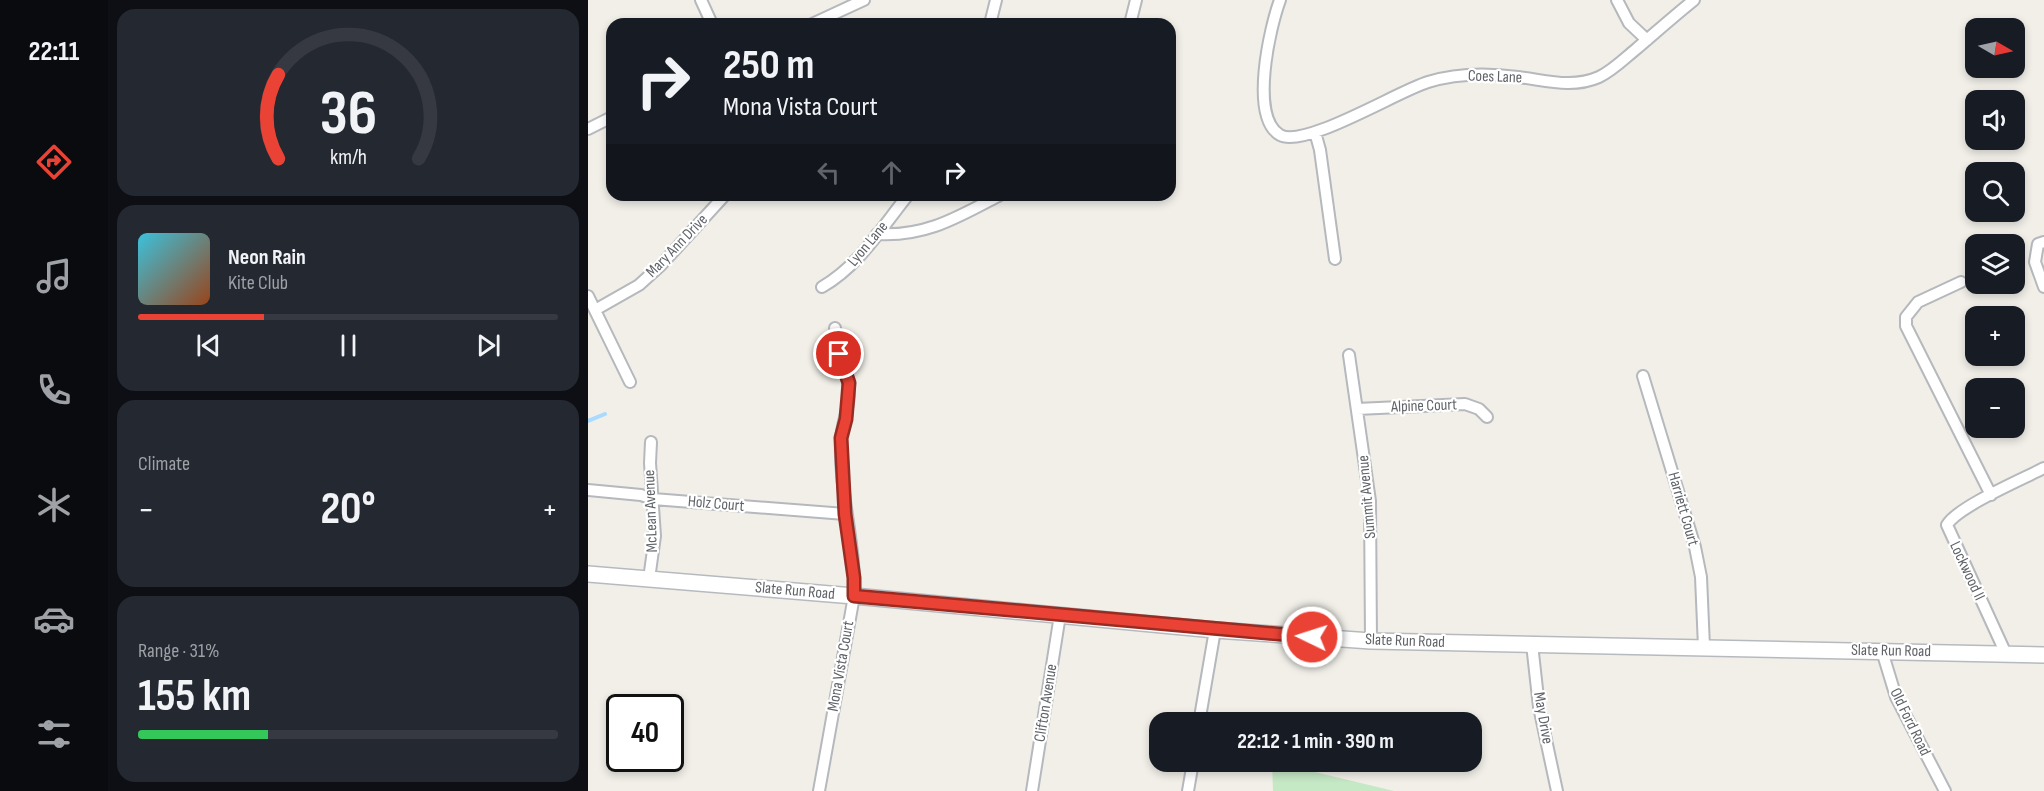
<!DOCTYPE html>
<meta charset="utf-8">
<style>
body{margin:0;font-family:"Sofia Sans Condensed",sans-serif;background:#242831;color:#f1f3f6;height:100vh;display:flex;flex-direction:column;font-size:22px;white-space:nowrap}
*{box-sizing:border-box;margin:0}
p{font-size:20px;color:#9ea1a6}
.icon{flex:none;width:33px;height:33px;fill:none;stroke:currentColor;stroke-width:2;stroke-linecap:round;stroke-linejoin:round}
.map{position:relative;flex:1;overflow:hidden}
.panel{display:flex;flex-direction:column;gap:9px;padding:9px;background:#0d0f14;width:480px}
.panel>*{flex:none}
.guide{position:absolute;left:18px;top:18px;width:570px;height:183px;border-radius:18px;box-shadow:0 3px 9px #0003;background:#171b24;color:#f1f3f6;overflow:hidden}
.needle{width:39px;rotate:99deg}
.fabs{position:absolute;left:1377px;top:18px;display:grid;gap:12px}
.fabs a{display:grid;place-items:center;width:60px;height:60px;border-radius:12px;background:#171b24;box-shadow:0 3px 9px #0003;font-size:30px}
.speed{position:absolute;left:18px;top:694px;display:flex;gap:12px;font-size:30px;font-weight:700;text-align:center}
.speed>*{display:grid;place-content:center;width:78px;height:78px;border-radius:50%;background:#171b24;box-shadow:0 3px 9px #0003;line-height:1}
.speed .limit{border:3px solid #111;border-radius:9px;background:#fff;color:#111}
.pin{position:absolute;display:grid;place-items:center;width:51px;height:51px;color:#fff;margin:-26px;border:3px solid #fff;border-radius:50%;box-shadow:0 2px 6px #0007}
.me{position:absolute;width:66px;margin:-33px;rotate:274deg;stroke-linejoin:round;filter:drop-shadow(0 0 4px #0008)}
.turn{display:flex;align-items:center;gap:21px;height:126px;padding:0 18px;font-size:27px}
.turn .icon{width:78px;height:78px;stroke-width:2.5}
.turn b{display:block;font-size:42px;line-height:51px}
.lanes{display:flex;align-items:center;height:57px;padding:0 18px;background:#0003;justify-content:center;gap:30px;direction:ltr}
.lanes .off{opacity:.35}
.big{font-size:45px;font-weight:700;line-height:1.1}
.panel .card{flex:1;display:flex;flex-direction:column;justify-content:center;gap:9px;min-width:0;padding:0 21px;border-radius:18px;background:#242831}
.panel .dial{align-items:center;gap:0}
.dial svg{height:156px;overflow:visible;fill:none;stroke:#363941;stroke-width:7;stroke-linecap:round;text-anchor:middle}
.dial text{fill:#f1f3f6;stroke:none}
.song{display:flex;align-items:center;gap:18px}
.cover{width:72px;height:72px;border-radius:9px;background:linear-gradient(135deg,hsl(190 70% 55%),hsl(20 70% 35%))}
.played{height:6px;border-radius:3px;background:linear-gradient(90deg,#ea4335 30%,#363941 30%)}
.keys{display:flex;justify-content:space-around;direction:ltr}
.heat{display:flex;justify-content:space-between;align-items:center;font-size:33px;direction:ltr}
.charge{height:9px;border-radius:4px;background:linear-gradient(90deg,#34c759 31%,#363941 0)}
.trip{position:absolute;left:561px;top:712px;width:333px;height:60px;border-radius:18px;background:#171b24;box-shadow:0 3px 9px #0003;font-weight:700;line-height:60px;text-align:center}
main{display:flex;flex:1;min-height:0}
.dock{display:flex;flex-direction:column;width:108px;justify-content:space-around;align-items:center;background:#090b0e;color:#9ea1a6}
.dock .icon{width:42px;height:42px}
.dock .active{color:#ea4335}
.dock b{font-size:27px;color:#f1f3f6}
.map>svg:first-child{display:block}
.green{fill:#c5e8c5}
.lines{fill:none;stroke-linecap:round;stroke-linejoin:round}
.stream{stroke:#aadaff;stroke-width:4}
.street-casing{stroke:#b5b8bc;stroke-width:14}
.secondary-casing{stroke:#b6babf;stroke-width:18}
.street{stroke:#fff;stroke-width:10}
.secondary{stroke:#fff;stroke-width:15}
.route-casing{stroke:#982c22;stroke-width:15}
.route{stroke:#ea4335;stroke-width:10}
.labels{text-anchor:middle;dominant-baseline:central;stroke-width:4.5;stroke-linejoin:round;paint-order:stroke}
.street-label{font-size:16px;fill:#5f6368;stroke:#fff}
</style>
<main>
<nav class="dock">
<b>22:11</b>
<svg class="icon active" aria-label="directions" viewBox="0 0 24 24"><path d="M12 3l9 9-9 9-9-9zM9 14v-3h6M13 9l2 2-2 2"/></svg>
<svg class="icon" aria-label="music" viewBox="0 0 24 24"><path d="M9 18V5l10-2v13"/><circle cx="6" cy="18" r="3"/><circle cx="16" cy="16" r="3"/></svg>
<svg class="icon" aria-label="phone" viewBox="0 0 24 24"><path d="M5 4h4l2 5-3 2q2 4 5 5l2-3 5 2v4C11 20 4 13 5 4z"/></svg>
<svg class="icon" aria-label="climate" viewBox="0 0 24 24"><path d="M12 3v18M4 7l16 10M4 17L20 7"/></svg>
<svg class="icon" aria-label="car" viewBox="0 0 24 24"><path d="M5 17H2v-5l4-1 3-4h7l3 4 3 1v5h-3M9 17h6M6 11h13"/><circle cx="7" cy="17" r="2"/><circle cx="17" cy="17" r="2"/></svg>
<svg class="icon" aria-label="filters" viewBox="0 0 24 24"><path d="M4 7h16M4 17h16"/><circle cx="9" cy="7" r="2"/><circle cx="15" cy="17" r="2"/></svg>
</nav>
<section class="panel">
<div class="card dial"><svg viewBox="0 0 100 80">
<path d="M14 69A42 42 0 1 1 86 69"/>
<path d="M14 69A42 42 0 0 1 14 26" stroke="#ea4335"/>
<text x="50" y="56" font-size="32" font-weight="700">36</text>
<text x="50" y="72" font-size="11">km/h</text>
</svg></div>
<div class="card">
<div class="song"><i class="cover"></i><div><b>Neon Rain</b><p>Kite Club</p></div></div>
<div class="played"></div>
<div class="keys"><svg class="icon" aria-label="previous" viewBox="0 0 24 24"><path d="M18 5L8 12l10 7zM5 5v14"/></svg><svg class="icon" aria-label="pause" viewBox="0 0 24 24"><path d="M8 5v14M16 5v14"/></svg><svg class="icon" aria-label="next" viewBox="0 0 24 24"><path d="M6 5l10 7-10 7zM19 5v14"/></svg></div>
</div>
<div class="card"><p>Climate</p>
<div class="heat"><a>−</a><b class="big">20°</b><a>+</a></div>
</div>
<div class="card"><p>Range · 31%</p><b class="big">155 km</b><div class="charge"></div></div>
</section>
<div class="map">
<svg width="1456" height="791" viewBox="0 0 1456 791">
<rect width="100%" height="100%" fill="#f1efe8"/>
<!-- green -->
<path class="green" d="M684 762H685L806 791H685Z"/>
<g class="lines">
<!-- stream -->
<path class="stream" d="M0 421 17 414"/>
<!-- street casing -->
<g class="street-casing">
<path id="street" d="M113 0 124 24
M692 0C682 27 661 117 692 135 716 149 810 91 840 82 869 73 900 73 930 77 957 80 984 89 1011 77 1024 71 1036 59 1047 50 1067 33 1086 16 1106 0
M1029 0 1041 23 1059 40
M224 24 276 0
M402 24 408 0
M542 24 548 0
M0 129 24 117
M727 132 732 150 747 259
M289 234C338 237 370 217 412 195
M1456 242 1450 244 1447 262 1456 287
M1373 282 1330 302 1318 317V326L1403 495
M234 287C271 266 294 227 320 195
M0 296 42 382
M7 310 51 285 73 265 137 195
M761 355 782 501 783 641
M1055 376 1107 547 1113 577 1116 647
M769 409 877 404 891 409 899 417
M0 490 53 495 65 499 257 514
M61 579 67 536 62 463 63 442
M944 644 951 707 969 791
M1294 651 1308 697 1357 791
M1418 654 1359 525C1369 507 1435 479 1456 468
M611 723 627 630
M231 791 266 596C268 544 251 493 253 440 254 420 264 403 260 382 257 363 248 347 247 328
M444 791 472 615
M600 791 605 762"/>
</g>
<!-- secondary casing -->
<g class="secondary-casing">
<path id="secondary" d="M0 574 266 596 627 630 783 641 1456 655"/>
</g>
<!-- street -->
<use href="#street" class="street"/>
<!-- secondary -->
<use href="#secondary" class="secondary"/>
</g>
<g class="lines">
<!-- route casing -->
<g class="route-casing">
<path id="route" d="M251 354 261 383 258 419 253 438 257 514 266 578V596L724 637"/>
</g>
<!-- route -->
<use href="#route" class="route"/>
</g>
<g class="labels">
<!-- street labels -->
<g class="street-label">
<text transform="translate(907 77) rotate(2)">Coes Lane</text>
<text transform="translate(280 244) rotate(-50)">Lyon Lane</text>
<text transform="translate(89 246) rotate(-46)">Mary Ann Drive</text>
<text transform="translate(836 406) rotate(-2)">Alpine Court</text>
<text transform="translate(779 497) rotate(-95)">Summit Avenue</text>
<text transform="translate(128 504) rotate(5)">Holz Court</text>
<text transform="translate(1095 509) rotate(74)">Harriett Court</text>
<text transform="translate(63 511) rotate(-92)">McLean Avenue</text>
<text transform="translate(1379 571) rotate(65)">Lockwood II</text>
<text transform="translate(207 591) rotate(5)">Slate Run Road</text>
<text transform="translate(817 641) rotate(2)">Slate Run Road</text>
<text transform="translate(1303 651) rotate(1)">Slate Run Road</text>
<text transform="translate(253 666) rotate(-80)">Mona Vista Court</text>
<text transform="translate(458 703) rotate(-81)">Clifton Avenue</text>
<text transform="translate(955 718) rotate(80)">May Drive</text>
<text transform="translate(1322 722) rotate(64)">Old Ford Road</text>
</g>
</g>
</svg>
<div class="fabs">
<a><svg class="needle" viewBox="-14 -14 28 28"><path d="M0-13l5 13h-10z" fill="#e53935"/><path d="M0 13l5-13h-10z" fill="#9ea1a6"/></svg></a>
<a><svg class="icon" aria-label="sound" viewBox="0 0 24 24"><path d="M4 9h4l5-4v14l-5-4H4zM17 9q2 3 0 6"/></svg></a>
<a><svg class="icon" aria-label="search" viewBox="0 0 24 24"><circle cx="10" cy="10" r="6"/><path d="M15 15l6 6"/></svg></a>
<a><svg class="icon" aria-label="layers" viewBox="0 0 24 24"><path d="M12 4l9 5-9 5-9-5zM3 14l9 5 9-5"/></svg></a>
<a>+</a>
<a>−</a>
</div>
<div class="speed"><div class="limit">40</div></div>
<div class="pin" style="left:251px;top:354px;background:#d93025"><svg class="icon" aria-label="arrive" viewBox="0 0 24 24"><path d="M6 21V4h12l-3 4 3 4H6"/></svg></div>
<svg class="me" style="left:724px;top:637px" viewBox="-20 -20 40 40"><circle r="17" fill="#ea4335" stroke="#fff" stroke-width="3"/><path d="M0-11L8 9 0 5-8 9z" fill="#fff"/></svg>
<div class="trip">22:12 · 1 min · 390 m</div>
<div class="guide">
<div class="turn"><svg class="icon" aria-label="right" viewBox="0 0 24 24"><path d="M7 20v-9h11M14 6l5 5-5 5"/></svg><div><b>250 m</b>Mona Vista Court</div></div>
<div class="lanes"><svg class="icon off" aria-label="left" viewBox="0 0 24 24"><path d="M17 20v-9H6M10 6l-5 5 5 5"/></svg><svg class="icon off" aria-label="ahead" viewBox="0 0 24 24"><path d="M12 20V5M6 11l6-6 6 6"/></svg><svg class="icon" aria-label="right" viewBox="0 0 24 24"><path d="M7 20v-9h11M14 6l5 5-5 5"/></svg></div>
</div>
</div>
</main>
